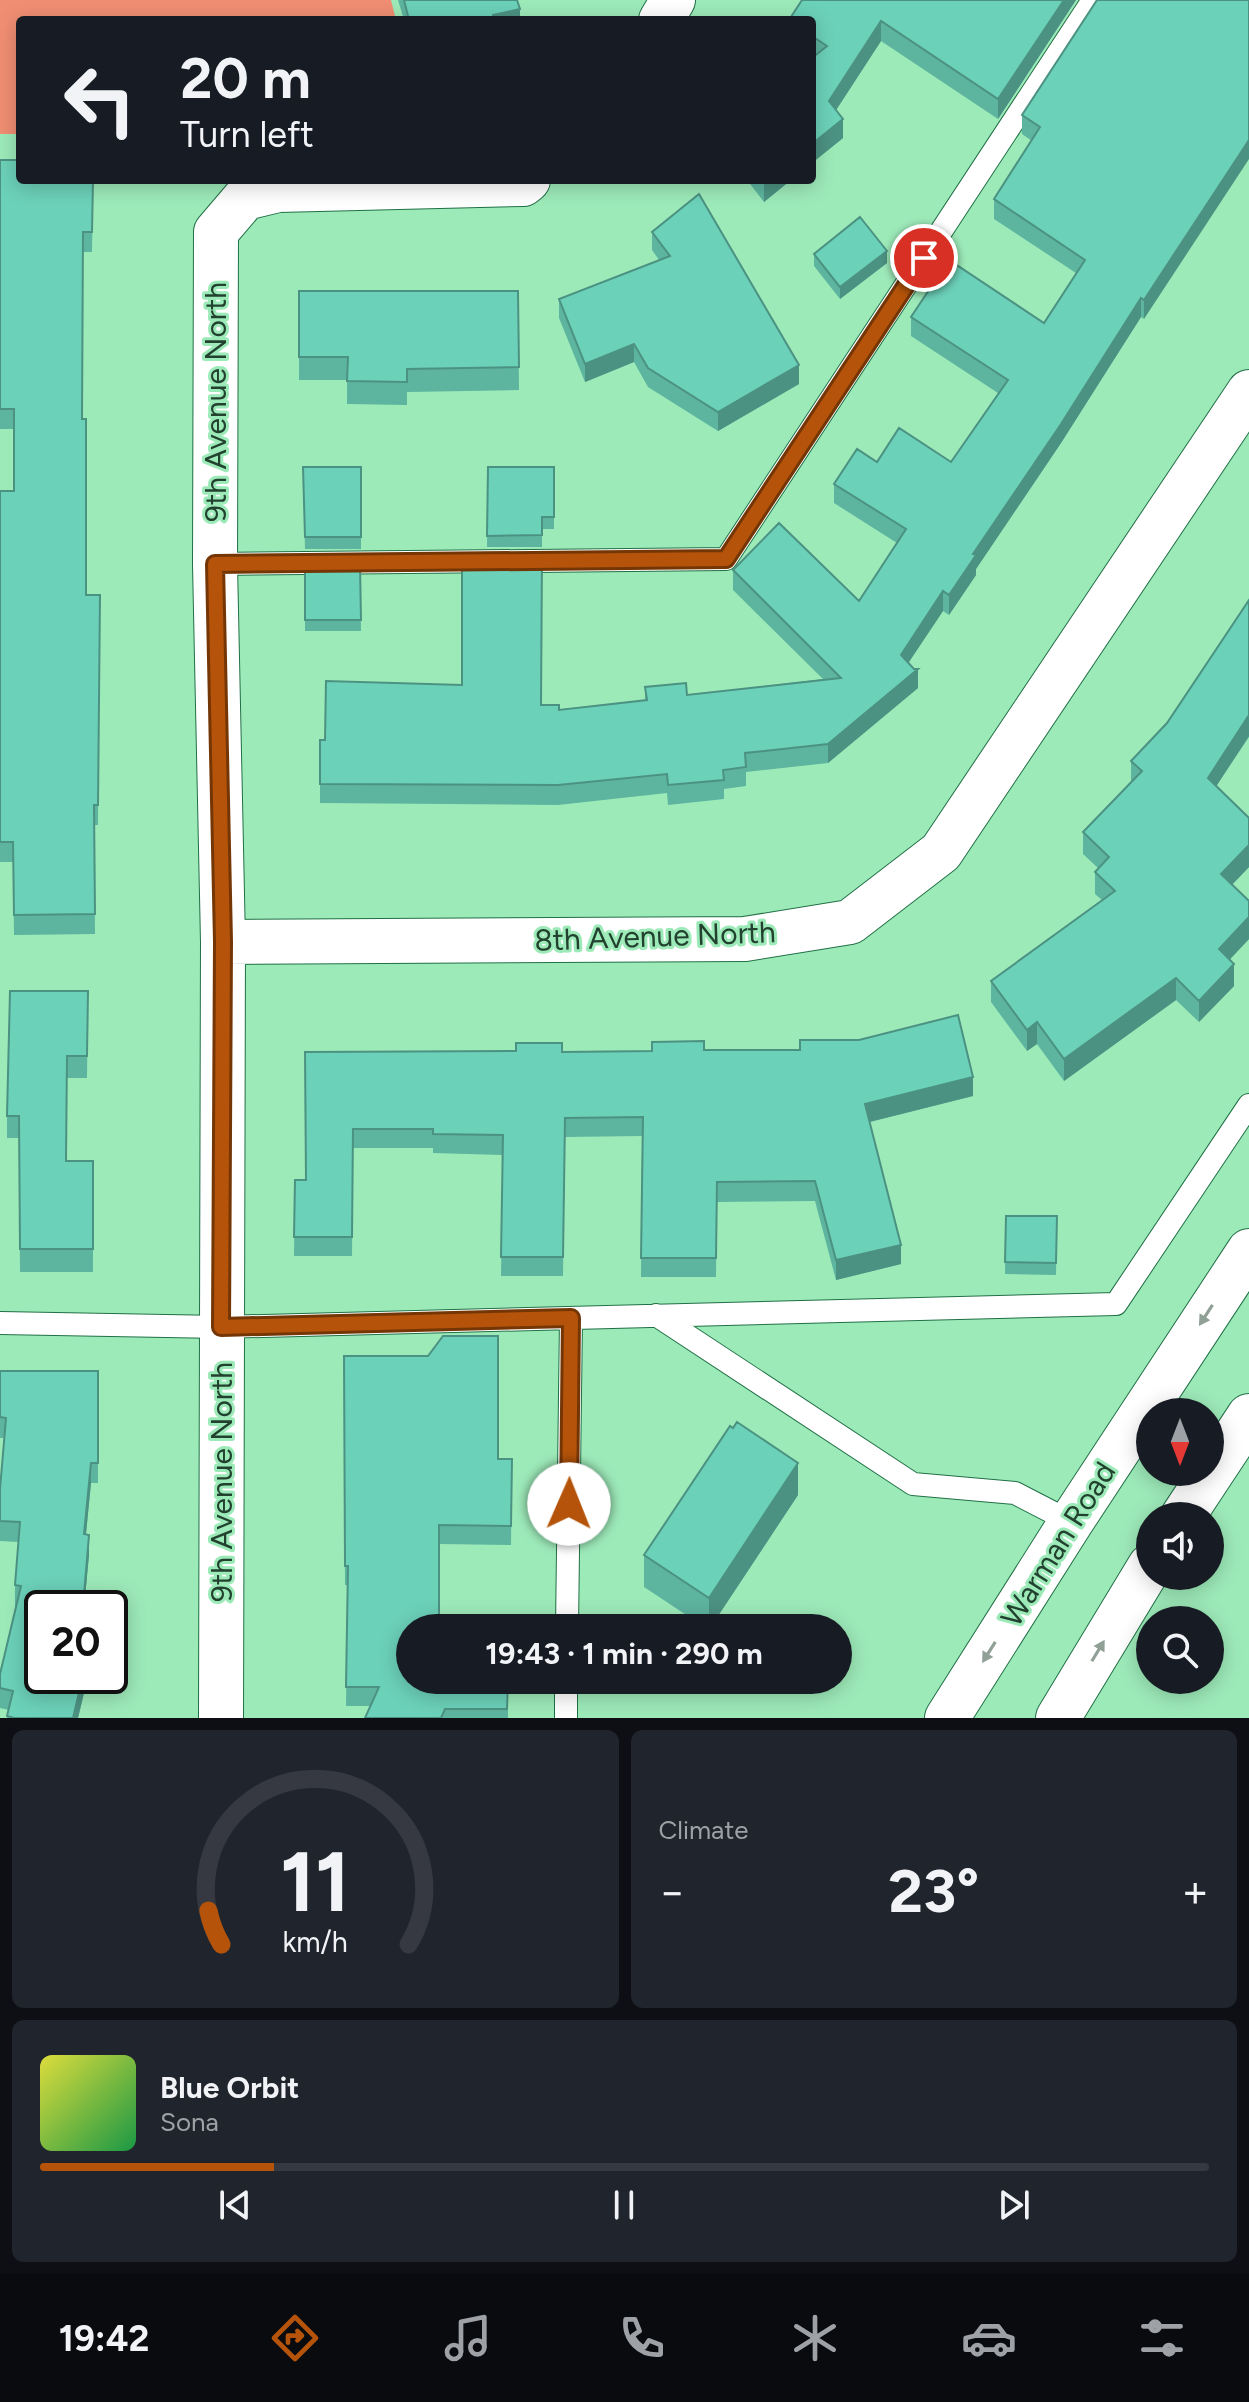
<!DOCTYPE html>
<meta charset="utf-8">
<style>
body{margin:0;font-family:Figtree,sans-serif;background:#20242c;color:#f1f3f6;height:100vh;display:flex;flex-direction:column;font-size:30px;white-space:nowrap}
*{box-sizing:border-box;margin:0}
p{font-size:26px;color:#9ea1a6}
.icon{flex:none;width:44px;height:44px;fill:none;stroke:currentColor;stroke-width:2;stroke-linecap:round;stroke-linejoin:round}
.map{position:relative;height:1718px;overflow:hidden}
.drawer{display:flex;flex-direction:column;gap:12px;padding:12px;background:#0d0f14;flex:1}
.drawer>*{flex:none}
.guide{position:absolute;left:16px;top:16px;width:800px;height:168px;border-radius:8px;box-shadow:0 4px 20px #0003;background:#171b24;color:#f1f3f6;overflow:hidden}
.needle{width:52px;rotate:180deg}
.tools{position:absolute;left:1136px;top:1398px;display:grid;gap:16px}
.tools a{display:grid;place-items:center;width:88px;height:88px;border-radius:50%;background:#171b24;box-shadow:0 4px 20px #0003;font-size:40px}
.speed{position:absolute;left:24px;top:1590px;display:flex;gap:16px;font-size:40px;font-weight:700;text-align:center}
.speed>*{display:grid;place-content:center;width:104px;height:104px;border-radius:50%;background:#171b24;box-shadow:0 4px 20px #0003;line-height:1}
.speed .limit{border:4px solid #111;border-radius:12px;background:#fff;color:#111}
.pin{position:absolute;display:grid;place-items:center;width:68px;height:68px;color:#fff;margin:-34px;border:4px solid #fff;border-radius:50%;box-shadow:0 2px 8px #0007}
.me{position:absolute;width:88px;margin:-44px;rotate:1deg;stroke-linejoin:round;filter:drop-shadow(0 0 6px #0008)}
.turn{display:flex;align-items:center;gap:28px;height:168px;padding:0 32px;font-size:36px}
.turn .icon{width:104px;height:104px;stroke-width:2.5}
.turn b{display:block;font-size:56px;line-height:68px}
.big{font-size:60px;font-weight:700;line-height:1.1}
.drawer .card{flex:1;display:flex;flex-direction:column;justify-content:center;gap:12px;min-width:0;padding:0 28px;border-radius:12px;background:#20242c}
.drawer .dial{align-items:center;gap:0}
.dial svg{height:208px;overflow:visible;fill:none;stroke:#363941;stroke-width:7;stroke-linecap:round;text-anchor:middle}
.dial text{fill:#f1f3f6;stroke:none}
.song{display:flex;align-items:center;gap:24px}
.cover{width:96px;height:96px;border-radius:12px;background:linear-gradient(135deg,hsl(60 70% 55%),hsl(140 70% 35%))}
.played{height:8px;border-radius:4px;background:linear-gradient(90deg,#b45309 20%,#363941 20%)}
.keys{display:flex;justify-content:space-around;direction:ltr}
.heat{display:flex;justify-content:space-between;align-items:center;font-size:44px;direction:ltr}
.drawer .tiles{flex:1;display:grid;gap:12px;grid-template-columns:1fr 1fr}
.card:last-child{grid-column:span 2}
.trip{position:absolute;left:396px;top:1614px;width:456px;height:80px;border-radius:40px;background:#171b24;box-shadow:0 4px 20px #0003;font-weight:700;line-height:80px;text-align:center}
.tabs{display:flex;height:128px;justify-content:space-around;align-items:center;background:#090b0e;color:#9ea1a6}
.tabs .icon{width:56px;height:56px}
.tabs .active{color:#b45309}
.tabs b{font-size:36px;color:#f1f3f6}
.map>svg:first-child{display:block}
.green{fill:#f08e73}
.lines{fill:none;stroke-linecap:round;stroke-linejoin:round}
.service-casing{stroke:#217046;stroke-width:24}
.minor-casing{stroke:#217046;stroke-width:46}
.secondary-casing{stroke:#217046;stroke-width:46}
.service{stroke:#fff;stroke-width:22}
.minor{stroke:#fff;stroke-width:44}
.secondary{stroke:#fff;stroke-width:44}
.wall{fill:#5db49f}
.shaded-wall{fill:#4c9282}
.building{fill:#6cd1b9;stroke:#4c9282;stroke-width:2}
.oneway{fill:#90a097}
.route-casing{stroke:#753606;stroke-width:20}
.route{stroke:#b45309;stroke-width:14}
.labels{text-anchor:middle;dominant-baseline:central;stroke-width:6;stroke-linejoin:round;paint-order:stroke}
.street-label{font-size:30px;fill:#22422f;stroke:#9deab9}
</style>
<div class="map">
<svg width="1249" height="1718" viewBox="0 0 1249 1718">
<rect width="100%" height="100%" fill="#9deab9"/>
<!-- green -->
<path class="green" d="M0 0H391L396 20H20V134H0Z"/>
<g class="lines">
<!-- service casing -->
<g class="service-casing">
<path id="service" d="M215 564 726 559 1093 0
M656 1315 913 1484 1015 1493 1071 1522
M0 1323 221 1327 1116 1304 1249 1105
M567 1628 571 1318
M566 1718V1680"/>
</g>
<!-- minor casing -->
<g class="minor-casing">
<path id="minor" d="M661 20 673 0
M223 942 745 939 850 922 941 852 1249 392
M221 1718 223 942 215 564 216 232 245 198 278 190 523 184 528 180"/>
</g>
<!-- secondary casing -->
<g class="secondary-casing">
<path id="secondary" d="M1183 1516 1249 1416
M947 1718 1071 1522 1249 1251
M1058 1718 1150 1566"/>
</g>
<!-- service -->
<use href="#service" class="service"/>
<!-- minor -->
<use href="#minor" class="minor"/>
<!-- secondary -->
<use href="#secondary" class="secondary"/>
</g>
<!-- wall -->
<path class="wall" d="M398 0H517L520 20H404Z
M802 0H1076L998 119 881 41 836 110 843 138 812 163V58L814 56 812 55V20Z
M1249 0 1144 319 1141 317 1061 443 976 569V575L949 615 943 611 908 663 918 688 828 763 746 772V786L724 789V799L668 805 667 793 558 805 320 803V740L541 705 559 710 645 701V687L687 695 823 679 733 590V570L859 601 897 543 834 503V484L877 462H951L998 393 911 336V317L1044 323 1076 273 994 219V199L1032 141 1022 134V115Z
M0 160 93 180 92 252H83L82 419 86 595H100L98 825H94L95 934 14 935 13 862H0V491H14V429H0Z
M747 180H791L764 202Z
M652 232 799 384 718 431 648 387 634 362 585 382 559 318V299L659 260 652 250Z
M814 254 887 263 840 299 814 266Z
M299 291H518L519 390 407 392V405L347 404V380H299Z
M303 467H361V549H305Z
M488 467H554V529H542V547H487Z
M305 565H360L361 631H305Z
M1249 600V737L1216 786 1249 818V867L1232 885 1249 901V939L1230 959 1234 986 1199 1022 1176 1000 1064 1081 1037 1044 1027 1051 991 1002V981L1102 900 1095 894V872L1099 869 1083 854V832L1131 782V761L1167 723Z
M88 991 87 1078H67L66 1161H93V1272H20L19 1138H7V1116Z
M704 1050 973 1096 870 1122 901 1264 836 1280 815 1201 717 1202 716 1277H641L642 1136 565 1137 563 1276H501L503 1155 433 1153V1148H353L352 1256H294L295 1180H306L305 1052H562Z
M1006 1216H1057L1056 1275 1005 1274Z
M344 1356 498 1459H512L511 1545 439 1544 410 1680H508V1718H365L370 1706H346L348 1585H345Z
M0 1371H98V1483H91L86 1534 89 1555 84 1607 42 1676H88L78 1718H7L9 1710 0 1708V1674L17 1606H15V1585L19 1542 0 1541V1489L4 1438H0Z
M798 1495 710 1628H706L644 1587V1555Z"/>
<!-- shaded-wall -->
<path class="shaded-wall" d="M1064 0H1076L998 119V99Z
M520 9V20H493V15Z
M881 21V41L829 121V101Z
M843 119V138L812 163V144Z
M1249 140V159L1144 319V300Z
M767 180H791L764 202V182Z
M887 251V263L840 299V287Z
M1141 298V317L1061 443 976 569V575L949 615V595L973 554Z
M634 344V362L585 382V364Z
M799 365V384L718 431V412Z
M943 591V611L901 674V655Z
M918 669V688L828 763V744Z
M1249 715V736L1208 799V778Z
M1249 845V867L1221 896V874Z
M1249 917V939L1219 971V949Z
M1234 964V986L1199 1022V1001Z
M1176 978V1000L1064 1081V1059Z
M1037 1022V1044L1027 1051V1030Z
M973 1077V1096L865 1123V1104Z
M901 1245V1264L836 1280V1260Z
M91 1463V1483L84 1554V1534Z
M798 1463V1495L710 1628H709V1598Z
M89 1535V1555L84 1608H83Z
M83 1676H88L78 1718H73Z"/>
<!-- building -->
<path class="building" d="M404 0H517L520 9 493 15 494 20H409Z
M802 0H1064L998 99 881 21 829 101 843 119 812 144V58L827 46 812 36V20H789Z
M1097 0H1249V140L1144 300 1141 298 1061 424 973 554 976 555 949 595 943 591 901 655 914 669H918L828 744 745 753 746 767 723 770 724 780 668 785 667 774 558 785 320 784V740H325L326 681 462 685V566H487V556L542 555 541 705H559V710L647 700 645 687 686 683 687 695 841 678 733 570 779 523 859 601 906 529 834 484 857 449 877 462 899 428 951 462 1008 380 911 317 949 260 1044 323 1085 260 994 199 1040 127 1022 115Z
M0 160H20V180H93L92 232H83L82 419H86V595H100L98 805H94L95 914 14 915 13 842H0V491H14V409H0Z
M699 194 799 365 718 412 648 368 634 344 585 364 559 299 670 256 652 232Z
M860 217 887 251 840 287 814 254Z
M299 291H518L519 367 407 369V382L347 381 348 357H299Z
M303 467H361V537H305Z
M488 467H554V517H542V535L487 536Z
M305 565H360L361 620H305Z
M1249 600V715L1208 778 1249 818V845L1221 874 1249 901V917L1219 949 1234 964 1199 1001 1176 978 1064 1059 1037 1022 1027 1030 991 981 1115 891 1095 872 1109 857 1083 832 1142 771 1131 761 1167 723Z
M10 991H88L87 1056H67L66 1161H93V1249H20L19 1116H7Z
M958 1015 973 1077 865 1104 901 1245 836 1260 815 1181 717 1182 716 1258H641L643 1117 565 1118 563 1257H501L503 1135 433 1134V1129H353L352 1237H294L295 1180H306L305 1052 516 1051V1043H562V1052L652 1051V1042L704 1041V1050H800V1040H859Z
M1006 1216H1057L1056 1263 1005 1262Z
M443 1336H498V1459H512L511 1526 439 1525V1628H410V1680H508L507 1709H445L441 1718H365L379 1687H346L348 1566H345L344 1356H428Z
M0 1371H98V1463H91L84 1534 89 1535 83 1607 89 1608H42V1676H83L73 1718H14L7 1716 13 1691 0 1688V1674L21 1586 15 1585 20 1522 0 1521V1489L6 1418 0 1417Z
M737 1422 798 1463 709 1598 644 1555 730 1426 733 1428Z"/>
<!-- one-way arrows -->
<defs><path id="oneway-solid" d="M-6-.8H1V-3.2L6.5 0L1 3.2V.8H-6Z" transform="scale(2)"/></defs>
<g class="oneway">
<use href="#oneway-solid" transform="translate(1206 1315) rotate(123)"/>
<use href="#oneway-solid" transform="translate(1098 1651) rotate(-59)"/>
<use href="#oneway-solid" transform="translate(989 1652) rotate(122)"/>
</g>
<g class="lines">
<!-- route casing -->
<g class="route-casing">
<path id="route" d="M569 1504 571 1318 221 1327 223 942 215 564 726 559 924 258"/>
</g>
<!-- route -->
<use href="#route" class="route"/>
</g>
<g class="labels">
<!-- street labels -->
<g class="street-label">
<text transform="translate(215 402) rotate(-90)">9th Avenue North</text>
<text transform="translate(655 936) rotate(-2)">8th Avenue North</text>
<text transform="translate(221 1482) rotate(-90)">9th Avenue North</text>
<text transform="translate(1058 1544) rotate(-58)">Warman Road</text>
</g>
</g>
</svg>
<div class="tools">
<a><svg class="needle" viewBox="-14 -14 28 28"><path d="M0-13l5 13h-10z" fill="#e53935"/><path d="M0 13l5-13h-10z" fill="#9ea1a6"/></svg></a>
<a><svg class="icon" aria-label="sound" viewBox="0 0 24 24"><path d="M4 9h4l5-4v14l-5-4H4zM17 9q2 3 0 6"/></svg></a>
<a><svg class="icon" aria-label="search" viewBox="0 0 24 24"><circle cx="10" cy="10" r="6"/><path d="M15 15l6 6"/></svg></a>
</div>
<div class="speed"><div class="limit">20</div></div>
<div class="pin" style="left:924px;top:258px;background:#d93025"><svg class="icon" aria-label="arrive" viewBox="0 0 24 24"><path d="M6 21V4h12l-3 4 3 4H6"/></svg></div>
<svg class="me" style="left:569px;top:1504px" viewBox="-20 -20 40 40"><circle r="19" fill="#fff"/><path d="M0-13L10 11 0 6-10 11z" fill="#b45309"/></svg>
<div class="trip">19:43 · 1 min · 290 m</div>
<div class="guide">
<div class="turn"><svg class="icon" aria-label="left" viewBox="0 0 24 24"><path d="M17 20v-9H6M10 6l-5 5 5 5"/></svg><div><b>20 m</b>Turn left</div></div>
</div>
</div>
<section class="drawer">
<div class="tiles">
<div class="card dial"><svg viewBox="0 0 100 80">
<path d="M14 69A42 42 0 1 1 86 69"/>
<path d="M14 69A42 42 0 0 1 9 56" stroke="#b45309"/>
<text x="50" y="56" font-size="32" font-weight="700">11</text>
<text x="50" y="72" font-size="11">km/h</text>
</svg></div>
<div class="card"><p>Climate</p>
<div class="heat"><a>−</a><b class="big">23°</b><a>+</a></div>
</div>
<div class="card">
<div class="song"><i class="cover"></i><div><b>Blue Orbit</b><p>Sona</p></div></div>
<div class="played"></div>
<div class="keys"><svg class="icon" aria-label="previous" viewBox="0 0 24 24"><path d="M18 5L8 12l10 7zM5 5v14"/></svg><svg class="icon" aria-label="pause" viewBox="0 0 24 24"><path d="M8 5v14M16 5v14"/></svg><svg class="icon" aria-label="next" viewBox="0 0 24 24"><path d="M6 5l10 7-10 7zM19 5v14"/></svg></div>
</div>
</div>
</section>
<nav class="tabs">
<b>19:42</b>
<svg class="icon active" aria-label="directions" viewBox="0 0 24 24"><path d="M12 3l9 9-9 9-9-9zM9 14v-3h6M13 9l2 2-2 2"/></svg>
<svg class="icon" aria-label="music" viewBox="0 0 24 24"><path d="M9 18V5l10-2v13"/><circle cx="6" cy="18" r="3"/><circle cx="16" cy="16" r="3"/></svg>
<svg class="icon" aria-label="phone" viewBox="0 0 24 24"><path d="M5 4h4l2 5-3 2q2 4 5 5l2-3 5 2v4C11 20 4 13 5 4z"/></svg>
<svg class="icon" aria-label="climate" viewBox="0 0 24 24"><path d="M12 3v18M4 7l16 10M4 17L20 7"/></svg>
<svg class="icon" aria-label="car" viewBox="0 0 24 24"><path d="M5 17H2v-5l4-1 3-4h7l3 4 3 1v5h-3M9 17h6M6 11h13"/><circle cx="7" cy="17" r="2"/><circle cx="17" cy="17" r="2"/></svg>
<svg class="icon" aria-label="filters" viewBox="0 0 24 24"><path d="M4 7h16M4 17h16"/><circle cx="9" cy="7" r="2"/><circle cx="15" cy="17" r="2"/></svg>
</nav>
